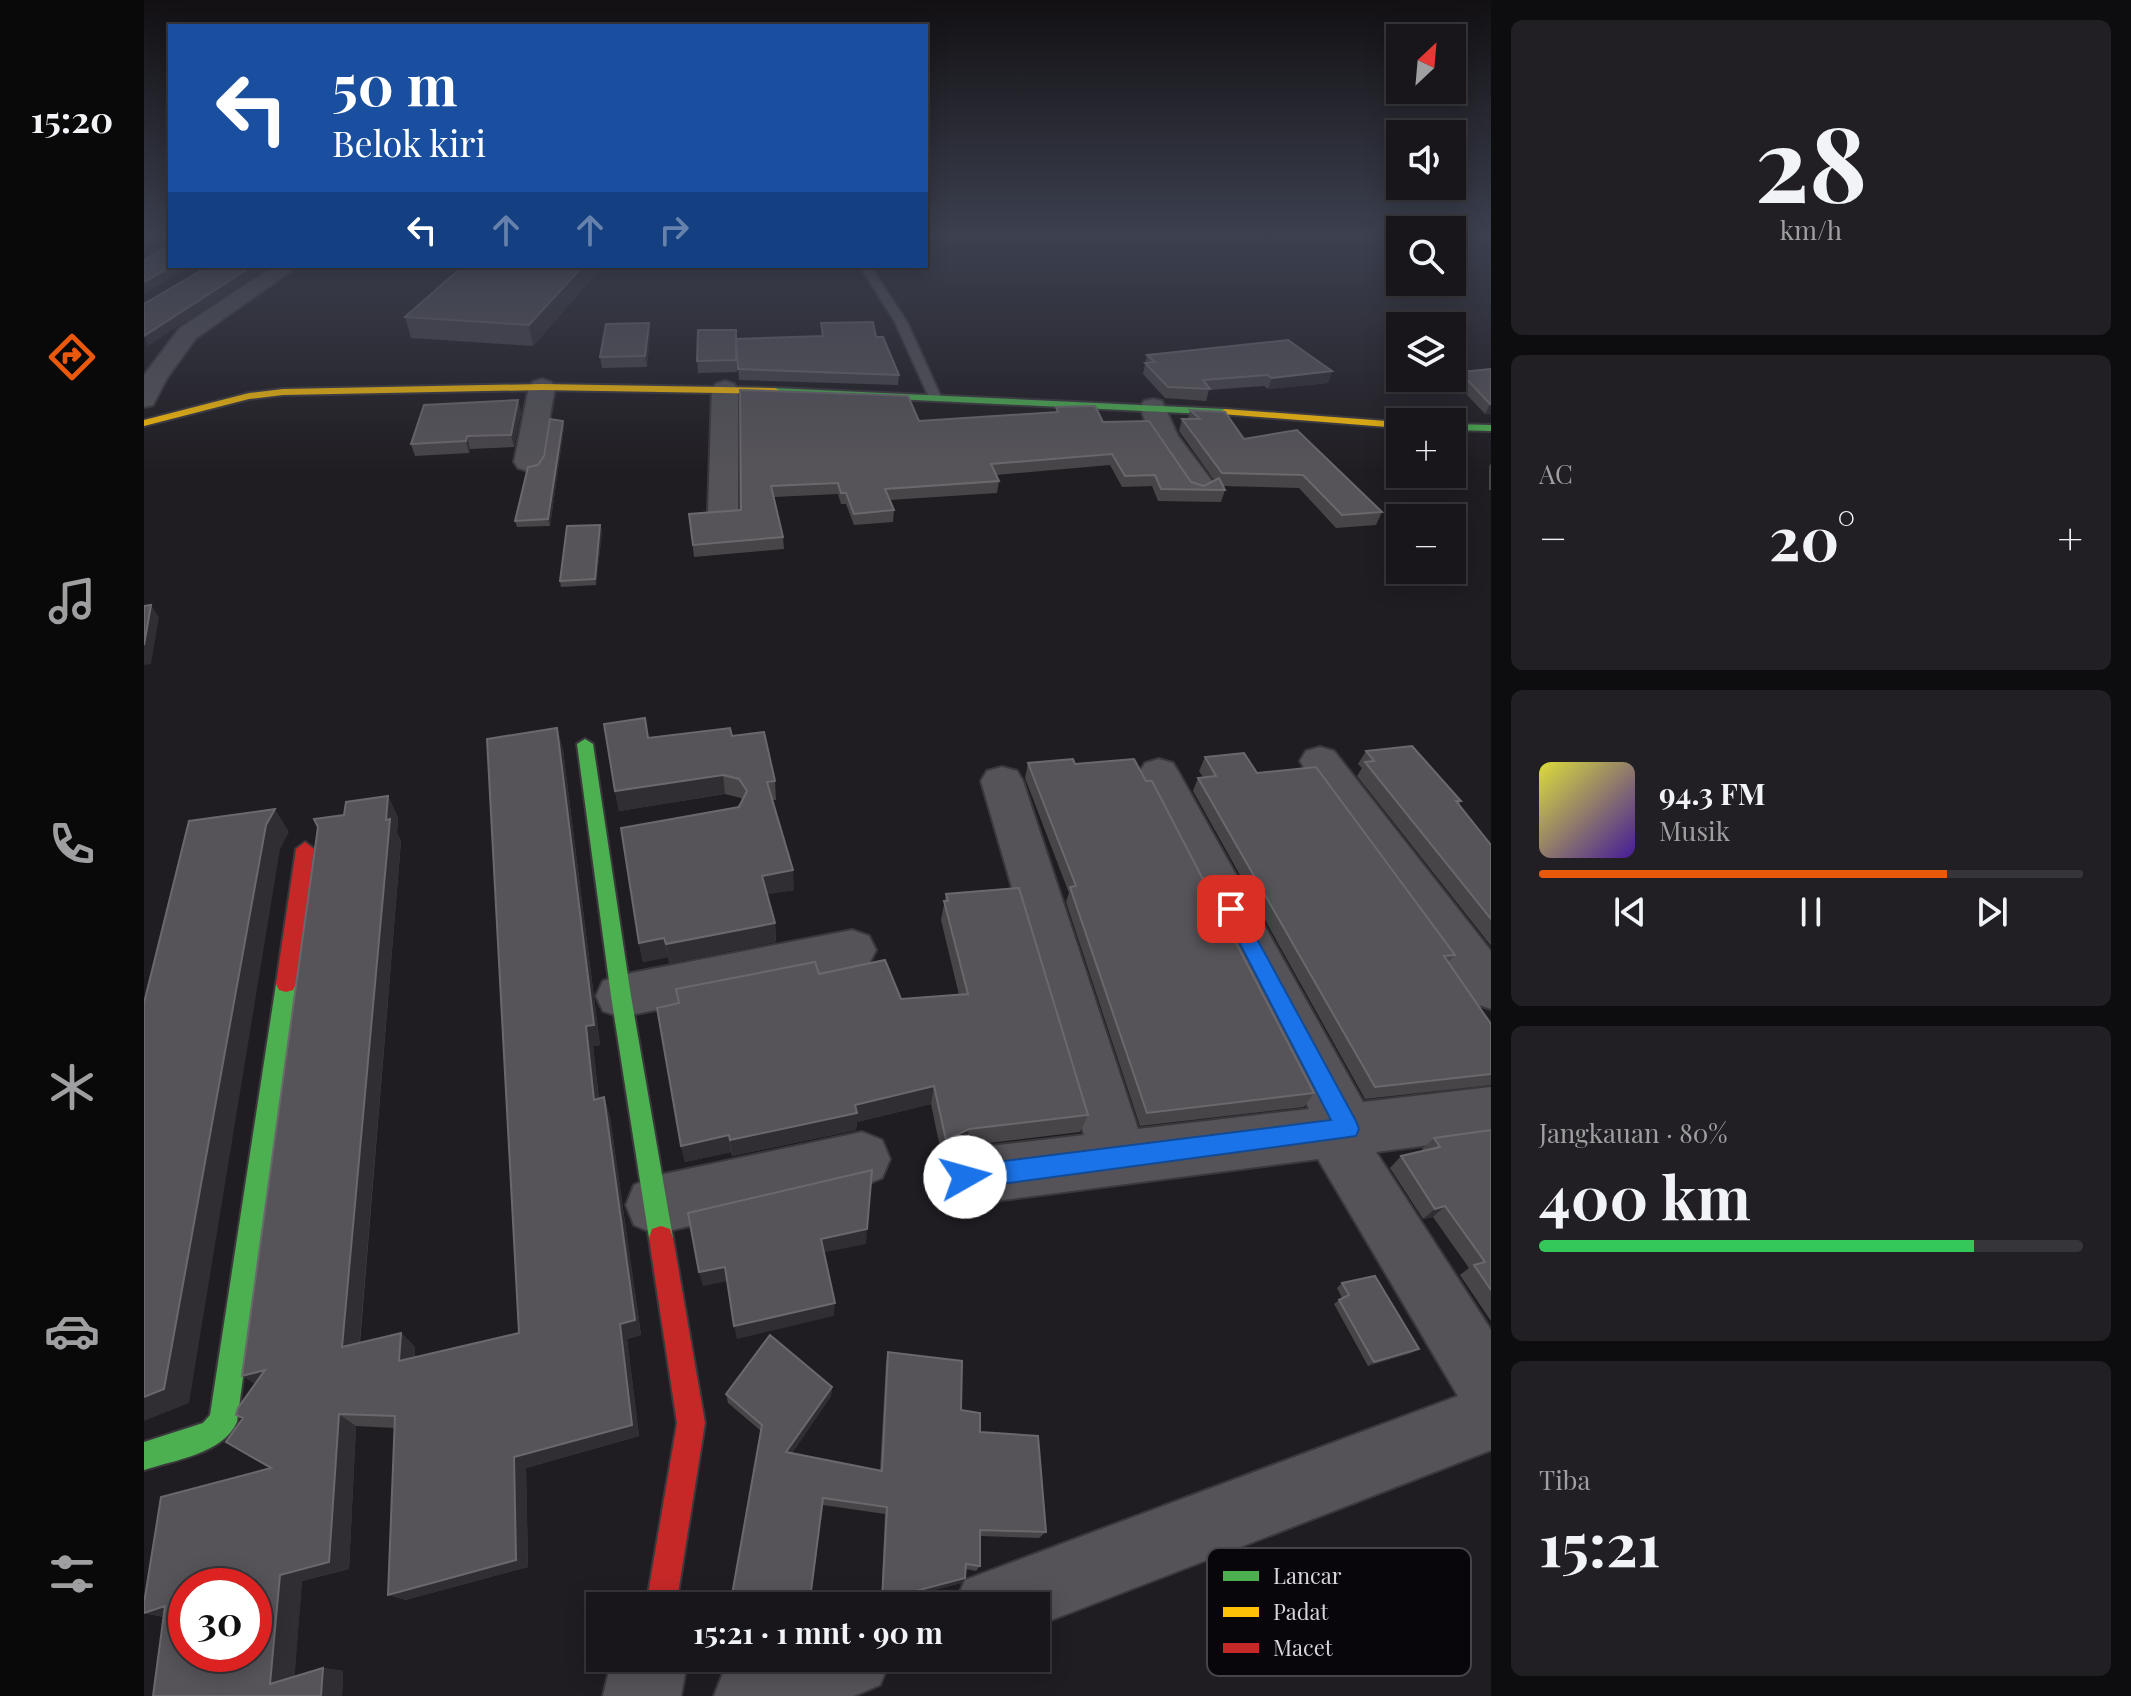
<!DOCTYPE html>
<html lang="id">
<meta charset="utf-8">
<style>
body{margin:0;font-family:"Playfair Display",serif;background:#211f23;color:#f1f3f6;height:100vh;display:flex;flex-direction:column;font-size:30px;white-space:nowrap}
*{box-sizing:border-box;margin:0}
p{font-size:26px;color:#9f9fa2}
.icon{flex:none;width:44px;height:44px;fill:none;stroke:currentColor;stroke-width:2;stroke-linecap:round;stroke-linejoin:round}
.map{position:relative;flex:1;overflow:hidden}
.drawer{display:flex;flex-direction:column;gap:20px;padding:20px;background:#0d0c0e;width:640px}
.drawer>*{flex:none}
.hud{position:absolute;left:24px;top:24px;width:760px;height:244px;border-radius:0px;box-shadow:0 4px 20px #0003,0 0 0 2px #363539;background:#1a4fa0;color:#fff;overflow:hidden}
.needle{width:52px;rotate:26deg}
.controls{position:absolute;left:1242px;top:24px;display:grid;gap:16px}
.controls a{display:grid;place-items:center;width:80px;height:80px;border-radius:0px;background:#18161a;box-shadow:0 4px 20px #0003,0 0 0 2px #363539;font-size:40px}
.speed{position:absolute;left:24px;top:1568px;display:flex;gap:16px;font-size:40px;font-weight:700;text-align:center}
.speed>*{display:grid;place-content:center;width:104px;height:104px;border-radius:50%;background:#18161a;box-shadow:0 4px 20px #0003,0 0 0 2px #363539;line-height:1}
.speed .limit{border:12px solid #d22;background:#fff;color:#111}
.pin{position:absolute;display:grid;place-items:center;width:68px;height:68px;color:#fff;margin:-34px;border-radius:16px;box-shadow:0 4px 12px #0006}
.me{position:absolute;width:88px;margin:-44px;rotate:83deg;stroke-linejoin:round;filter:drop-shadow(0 0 6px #0008)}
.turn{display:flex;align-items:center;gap:28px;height:168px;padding:0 32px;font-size:36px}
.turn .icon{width:104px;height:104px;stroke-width:2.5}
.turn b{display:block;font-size:56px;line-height:68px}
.lanes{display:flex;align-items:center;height:76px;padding:0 32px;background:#0003;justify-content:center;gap:40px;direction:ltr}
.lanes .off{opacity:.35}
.big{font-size:60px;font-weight:700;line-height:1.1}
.drawer .widget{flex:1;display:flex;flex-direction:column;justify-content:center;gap:12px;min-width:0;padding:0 28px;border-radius:12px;background:#211f23}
.drawer .dial{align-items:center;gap:0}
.dial b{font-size:104px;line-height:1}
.song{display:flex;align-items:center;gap:24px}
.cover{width:96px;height:96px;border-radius:12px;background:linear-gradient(135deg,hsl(60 70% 55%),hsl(260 70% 35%))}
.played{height:8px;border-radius:4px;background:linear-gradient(90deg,#ea580c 75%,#363539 75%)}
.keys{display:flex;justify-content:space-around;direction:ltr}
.heat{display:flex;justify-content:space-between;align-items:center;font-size:44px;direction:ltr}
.charge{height:12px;border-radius:6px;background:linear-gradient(90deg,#34c759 80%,#363539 0)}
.trip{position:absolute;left:442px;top:1592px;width:464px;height:80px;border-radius:0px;background:#18161a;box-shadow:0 4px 20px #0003,0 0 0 2px #363539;font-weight:700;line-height:80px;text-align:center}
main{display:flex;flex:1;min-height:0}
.menu{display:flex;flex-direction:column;width:144px;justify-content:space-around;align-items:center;background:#0a090a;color:#9f9fa2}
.menu .icon{width:56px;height:56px}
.menu .on{color:#ea580c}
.menu b{font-size:36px;color:#f1f3f6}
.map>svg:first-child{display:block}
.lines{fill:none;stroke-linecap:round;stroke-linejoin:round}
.lane-casing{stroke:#3b383d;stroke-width:4}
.street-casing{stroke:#3b383d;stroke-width:4}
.fast-casing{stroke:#3b383d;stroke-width:4}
.slow-casing{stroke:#3b383d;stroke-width:4}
.jam-casing{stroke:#3b383d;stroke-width:4}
.lane{fill:#555358;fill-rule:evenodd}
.street{fill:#555358;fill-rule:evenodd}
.fast{fill:#4caf50;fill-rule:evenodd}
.slow{fill:#ffc107;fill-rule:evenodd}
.jam{fill:#c62828;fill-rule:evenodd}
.wall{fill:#484549}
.shaded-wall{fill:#312e33}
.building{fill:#575459;stroke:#6b686d;stroke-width:2;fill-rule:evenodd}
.route{fill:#1a73e8;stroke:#114b97;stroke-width:2}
.key{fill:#08060b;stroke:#464449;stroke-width:2}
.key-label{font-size:22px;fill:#d7d4db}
</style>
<main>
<nav class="menu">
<b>15:20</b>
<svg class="icon on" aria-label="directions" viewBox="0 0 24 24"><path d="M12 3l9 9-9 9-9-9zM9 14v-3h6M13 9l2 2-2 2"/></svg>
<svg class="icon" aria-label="music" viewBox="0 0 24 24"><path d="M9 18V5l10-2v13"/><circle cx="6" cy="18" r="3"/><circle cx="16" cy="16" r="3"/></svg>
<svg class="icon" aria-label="phone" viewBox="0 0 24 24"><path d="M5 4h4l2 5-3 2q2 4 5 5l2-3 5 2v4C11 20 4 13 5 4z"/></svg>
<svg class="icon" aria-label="climate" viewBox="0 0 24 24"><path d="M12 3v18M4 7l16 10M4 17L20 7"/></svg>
<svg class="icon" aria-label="car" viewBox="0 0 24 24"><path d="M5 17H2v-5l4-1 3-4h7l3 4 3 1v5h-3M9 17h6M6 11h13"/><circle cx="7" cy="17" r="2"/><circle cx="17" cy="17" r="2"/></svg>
<svg class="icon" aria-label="filters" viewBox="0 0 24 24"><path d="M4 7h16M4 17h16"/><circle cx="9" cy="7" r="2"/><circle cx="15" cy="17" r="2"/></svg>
</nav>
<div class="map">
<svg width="1347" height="1696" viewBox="0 0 1347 1696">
<rect width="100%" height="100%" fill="#201d22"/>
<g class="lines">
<!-- lane casing -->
<g class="lane-casing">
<path id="lane" d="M716 266H726L763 322 797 397 796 400 785 397 751 322Z"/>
</g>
<!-- street casing -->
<g class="street-casing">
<path id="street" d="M130 266H154L52 338 23 378 9 405 0 407V375L36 328Z
M398 379 407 382 411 387 398 462 394 468 384 471 374 468 370 462 385 387 389 382Z
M581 381 590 384 594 389V512L590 518 579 521 568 518 564 512 568 389 572 384Z
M1009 399 1018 401 1034 436 1071 485 1066 491 1056 494 1046 491 1007 437 996 407 1000 401Z
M1176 747 1190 751 1347 951V1009L1329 1003 1162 771 1156 761 1162 751Z
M1015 759 1029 763 1035 773 1219 1102 1347 1087V1137L1232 1152 1347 1330V1450L892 1626V1606H810L821 1580 1314 1396 1174 1159 821 1205 801 1197 792 1177 801 1157 821 1149 940 1135 837 781 843 771 858 767 873 771 879 781 994 1129 1165 1109 995 773 1001 763Z
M708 930 725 936 732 950 725 964 708 970 477 1017 459 1011 452 996 459 981 477 975Z
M718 1132 738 1140 746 1159 738 1178 718 1186 511 1234 490 1225 482 1205 490 1185 511 1176Z
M468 1658H544L537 1696H459Z
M607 1658H747L736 1685 710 1696H570L581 1668Z"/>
</g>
<!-- fast casing -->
<g class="fast-casing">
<path id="fast" d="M631 388 1081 409 1086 412 1081 415 627 393V389Z
M1308 424 1347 425V431L1308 430Z
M441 739 449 744 487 996 529 1238 526 1247 517 1250 508 1247 505 1238 467 996 433 744Z
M142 976 149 978 152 984 93 1422C79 1454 30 1460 0 1470V1442L59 1423 66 1415 132 984 135 978Z"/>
</g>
<!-- slow casing -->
<g class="slow-casing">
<path id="slow" d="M398 384 631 388 636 391 631 394 398 390 139 395 105 399 0 426V420L105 393 139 389Z
M1081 409 1256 422H1257L1256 428 1077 414 1076 412Z"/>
</g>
<!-- jam casing -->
<g class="jam-casing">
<path id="jam" d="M161 842 170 849 152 984 149 990 142 992 135 990 132 984 152 849Z
M517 1226 526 1229 529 1238 561 1423 532 1606H502L533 1423 505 1238 508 1229Z"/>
</g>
<!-- lane -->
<use href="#lane" class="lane"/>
<!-- street -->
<use href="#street" class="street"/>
<!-- fast -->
<use href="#fast" class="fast"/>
<!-- slow -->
<use href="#slow" class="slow"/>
<!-- jam -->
<use href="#jam" class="jam"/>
</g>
<!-- wall -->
<path class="wall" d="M459 266 389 346 267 338 261 317Z
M505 323 506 334 503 367 458 368 456 357Z
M677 323 732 337 755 375 754 385 595 380 592 346 593 372 554 373 553 361 592 339 678 336Z
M1003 355 1188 371 1184 383 1124 389 1120 386 1065 390 1062 401 1021 398 999 374Z
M1347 369V414H1341L1311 382 1316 372Z
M596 390 775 421 912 412V407L959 422 1047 482 1060 486 1070 480 1035 431 1038 419H1044L1046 410 1238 512 1232 525 1192 528 1155 488 1078 486 1081 490 1077 502 1014 501 1008 486 978 487 966 465 852 475 855 481 853 493 746 500 750 510 749 522 710 525 702 504H697L694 494 630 497 639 537 640 549 550 557 545 514 597 510Z
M374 400 377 412 370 447 326 449 325 453 271 456 267 444Z
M420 427 406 526 373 527 371 521 394 465Z
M1347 463V490H1345V467Z
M456 525 458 531 452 585 417 587 416 581Z
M413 728 419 750 456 1045 449 1046 455 1099 460 1097 466 1117 497 1335 483 1339 495 1436 382 1468 384 1567 261 1600 251 1428 212 1426 205 1569 158 1581 150 1676 179 1668 199 1671 198 1696H9L20 1617 0 1613V1603L127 1468 99 1418 111 1384 200 815 244 796 254 818 253 833 257 841 216 1343 257 1333 271 1347V1358L375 1333Z
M588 736 631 781 632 800H628L650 890 623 894 631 923 632 942 525 963 524 957 499 962 495 943 598 800 597 798 581 794 475 811 471 791 505 738Z
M1222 751 1317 801 1315 804 1347 845V946L1213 776 1218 768 1214 764Z
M1061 757 1113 773 1311 955 1304 962 1347 1024V1085L1221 1099 1049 791 1054 778 1059 777 1055 771Z
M884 763 931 764 1002 781 1170 1093 1160 1107 996 1126 922 902 925 893 881 778Z
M802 894 944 1115 936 1132 821 1146 798 1157 787 1104 713 1122 712 1130 588 1156 587 1152 541 1162 537 1146 675 974 757 999 815 995 797 920Z
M1347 1130V1321L1316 1275 1325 1268 1289 1217 1279 1219 1246 1168 1257 1156 1279 1151 1278 1149 1290 1138Z
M1198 1283 1268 1353 1224 1366 1190 1304 1198 1298 1193 1288Z
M744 1352 817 1410 836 1432 902 1532 895 1538 836 1536V1566L832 1571 822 1569 817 1583 737 1604 741 1514 679 1505 666 1606H586L617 1431 584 1403 582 1394 688 1387 687 1396 648 1453 736 1471 742 1362Z"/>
<!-- shaded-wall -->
<path class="shaded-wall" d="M28 266H46L0 294V282Z
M108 266H125L4 346 0 336Z
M439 266H459L389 346 385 325Z
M505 323 506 334 503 367 501 356Z
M1188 371 1184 383 1124 389 1128 378Z
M374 400 377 412 370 447 367 435Z
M1346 404H1347V414H1341Z
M419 421 420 427 406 526 404 519Z
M323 436 326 449 325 453 322 441Z
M456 525 458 531 452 585 451 579Z
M7 605 15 617 7 664 0 665V645Z
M413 728 419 750 456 1045 449 1046 457 1119 450 1100Z
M579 775 581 794 475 811 471 791Z
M244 796 254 818 253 833 257 841 214 1361 198 1347Z
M131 809 145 832 136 849 45 1403 0 1421V1397L122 825Z
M649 870 650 890 619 895 618 876Z
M631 923 632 942 525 963 522 944Z
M520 938 524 957 499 962 495 943Z
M790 1086 787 1104 713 1122 712 1130 588 1156 586 1140 711 1105Z
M460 1097 466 1117 497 1335 483 1339 495 1436 382 1468 384 1567 261 1600 244 1595 370 1457Z
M825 1129 821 1146 798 1157 802 1140Z
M585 1135 587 1152 541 1162 537 1146Z
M1301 1206 1289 1217 1279 1219 1291 1209Z
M723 1229 722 1244 677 1253V1239Z
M581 1267 584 1281 559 1286 555 1272Z
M691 1303 690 1316 593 1339 590 1326Z
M257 1333 271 1347 270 1375 255 1361Z
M1275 1349 1268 1353 1224 1366 1230 1362Z
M121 1370 119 1389 98 1376Z
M688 1387 687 1396 643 1460 642 1452Z
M195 1414 212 1426 205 1569 158 1581 150 1686 126 1684 136 1575Z
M821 1578 817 1583 737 1604 738 1600Z
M21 1606 26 1618 0 1613Z
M179 1668 199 1671 198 1696H177Z"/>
<!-- building -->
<path class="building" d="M24 246H26V266H28L0 282V260Z
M65 266H108L0 336V304Z
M319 266H439L385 325 261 317Z
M729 322 732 337H739L755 375 594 369 592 339 679 336 677 323Z
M505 323 501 356 456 357 462 324Z
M554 330H592V360L553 361Z
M1144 340 1188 371 1128 378 1123 375 1059 380 1066 389 1024 387 1001 363 1011 362 1003 355Z
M1347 369V404H1346L1316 372Z
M596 390 764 396 775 421 914 412 912 407 951 406 959 422 1005 421 1047 482 1060 486 1075 478 1081 490 1017 489 1011 475 981 476 968 454 847 464 855 481 741 489 750 510 710 514 702 493H697L694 483 627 486 639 537 549 545 545 514 597 510Z
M374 400 367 435 323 436 322 441 267 444 280 405Z
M1046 410 1081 412 1100 439 1153 430 1238 512 1198 515 1159 475 1078 473 1038 419H1056Z
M406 419 419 421 404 519 371 521 384 467 394 465 400 456Z
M456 525 451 579 416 581 423 526Z
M7 605 0 645V606Z
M501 718 504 738 586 728 588 736 620 732 631 781 623 782 649 870 618 876 631 923 522 944 520 938 495 943 477 828 595 807 603 791 595 779 579 775 471 791 460 724Z
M413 728 450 1025 442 1026 450 1100 460 1097 491 1320 476 1324 488 1425 370 1457 372 1560 244 1595 251 1416 195 1414 185 1562 136 1575 126 1684 179 1668 177 1696H9L21 1606 0 1613V1603L17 1497 127 1468 82 1442 99 1418 92 1415 94 1408 121 1370 98 1376 174 827 170 819 200 815 202 802 244 796 242 820 246 819 198 1347 257 1333 255 1361 375 1333 343 739ZM42 1586H110V1654H42Z
M1268 746 1317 801H1312L1347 845V919L1221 762 1230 761 1222 751Z
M1100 753 1113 773 1172 767 1311 955 1300 956 1347 1024V1074L1231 1087 1054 778 1072 776 1061 757Z
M929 759 931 764 990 759 1002 781H1008L1170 1093 1003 1113 926 887 932 886 884 763Z
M131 809 122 825 20 1389 0 1397V1003L45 821Z
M875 888 944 1115 825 1129 802 1140 790 1086 711 1105 713 1113 586 1140 585 1135 537 1146 513 1008 535 1003 532 989 671 962 675 974 741 960 757 999 824 994 800 901H804L802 894Z
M1347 1130V1290L1330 1265 1341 1262 1301 1206 1291 1209 1257 1156 1296 1147 1290 1138Z
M728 1170 723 1229 677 1239 691 1303 590 1326 581 1267 555 1272 544 1213Z
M1231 1276 1275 1349 1230 1362 1195 1300 1205 1295 1198 1283Z
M626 1335 688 1387 642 1452 738 1471 744 1352 818 1361 817 1410 836 1413V1432L894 1436 902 1532 836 1530V1566L822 1564 821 1578 738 1600 743 1507 679 1498 665 1606H586L618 1425 582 1394Z"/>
<!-- sky -->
<linearGradient id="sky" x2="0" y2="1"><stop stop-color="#121013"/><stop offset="0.5" stop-color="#3c404f"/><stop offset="1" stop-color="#3c404f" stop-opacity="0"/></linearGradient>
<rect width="1347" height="471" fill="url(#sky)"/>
<!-- route -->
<path class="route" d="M1087 902 1094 904 1212 1121 1215 1129 1212 1136 821 1189 812 1185 809 1177 812 1169 821 1166 1187 1120 1078 909 1081 904Z"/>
<!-- legend -->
<rect x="1063" y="1548" width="264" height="128" rx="12" class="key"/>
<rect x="1079" y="1571" width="36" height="10" fill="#4caf50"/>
<rect x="1079" y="1607" width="36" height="10" fill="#ffc107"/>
<rect x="1079" y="1643" width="36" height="10" fill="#c62828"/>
<g class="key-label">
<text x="1129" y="1584">Lancar</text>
<text x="1129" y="1620">Padat</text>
<text x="1129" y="1656">Macet</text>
</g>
</svg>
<div class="controls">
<a><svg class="needle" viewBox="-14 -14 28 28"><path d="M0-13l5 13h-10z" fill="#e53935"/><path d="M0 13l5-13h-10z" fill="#9f9fa2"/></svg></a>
<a><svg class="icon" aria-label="sound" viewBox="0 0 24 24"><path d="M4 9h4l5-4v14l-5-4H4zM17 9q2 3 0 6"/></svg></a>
<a><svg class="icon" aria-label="search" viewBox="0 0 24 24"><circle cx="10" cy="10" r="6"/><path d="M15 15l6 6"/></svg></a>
<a><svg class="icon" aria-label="layers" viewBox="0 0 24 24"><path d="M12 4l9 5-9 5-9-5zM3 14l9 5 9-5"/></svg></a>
<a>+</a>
<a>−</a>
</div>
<div class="speed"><div class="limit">30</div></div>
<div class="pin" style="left:1087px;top:909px;background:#d93025"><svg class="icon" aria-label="arrive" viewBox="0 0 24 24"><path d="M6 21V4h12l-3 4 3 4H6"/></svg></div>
<svg class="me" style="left:821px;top:1177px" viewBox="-20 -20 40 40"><circle r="19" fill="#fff"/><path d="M0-13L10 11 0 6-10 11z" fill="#1a73e8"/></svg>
<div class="trip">15:21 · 1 mnt · 90 m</div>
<div class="hud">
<div class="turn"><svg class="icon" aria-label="left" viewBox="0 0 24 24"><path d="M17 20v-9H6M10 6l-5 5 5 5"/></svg><div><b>50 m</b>Belok kiri</div></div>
<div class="lanes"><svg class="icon" aria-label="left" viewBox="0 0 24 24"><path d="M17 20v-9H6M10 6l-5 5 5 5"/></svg><svg class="icon off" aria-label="ahead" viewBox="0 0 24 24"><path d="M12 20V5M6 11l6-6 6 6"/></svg><svg class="icon off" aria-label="ahead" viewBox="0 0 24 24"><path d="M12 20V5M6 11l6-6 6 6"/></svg><svg class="icon off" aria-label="right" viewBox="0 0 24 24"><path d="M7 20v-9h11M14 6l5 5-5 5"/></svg></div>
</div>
</div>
<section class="drawer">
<div class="widget dial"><b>28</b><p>km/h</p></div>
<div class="widget"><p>AC</p>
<div class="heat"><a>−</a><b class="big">20°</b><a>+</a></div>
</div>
<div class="widget">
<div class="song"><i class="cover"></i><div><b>94.3 FM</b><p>Musik</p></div></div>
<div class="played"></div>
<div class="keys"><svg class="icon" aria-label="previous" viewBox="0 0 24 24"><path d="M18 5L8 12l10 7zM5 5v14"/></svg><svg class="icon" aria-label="pause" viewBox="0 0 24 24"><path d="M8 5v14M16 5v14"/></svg><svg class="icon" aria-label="next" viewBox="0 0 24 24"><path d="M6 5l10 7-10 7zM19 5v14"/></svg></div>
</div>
<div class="widget"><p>Jangkauan · 80%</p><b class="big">400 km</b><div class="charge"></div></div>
<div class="widget"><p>Tiba</p><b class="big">15:21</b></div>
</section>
</main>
